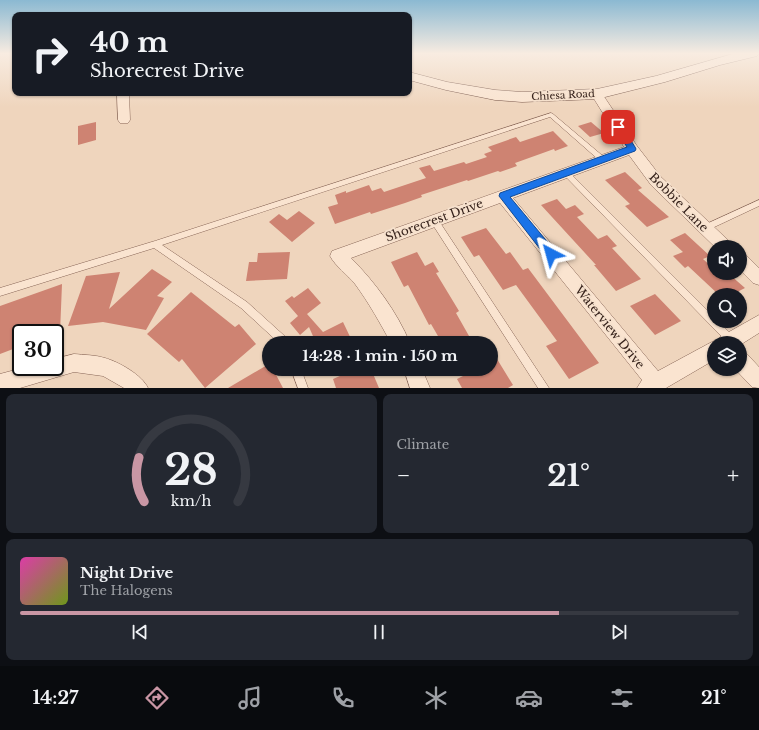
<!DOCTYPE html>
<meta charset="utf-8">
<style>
body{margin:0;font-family:"Libre Baskerville",serif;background:#242831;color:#f1f3f6;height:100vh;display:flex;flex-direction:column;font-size:15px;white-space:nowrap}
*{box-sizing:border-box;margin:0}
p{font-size:13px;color:#9ea1a6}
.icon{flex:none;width:22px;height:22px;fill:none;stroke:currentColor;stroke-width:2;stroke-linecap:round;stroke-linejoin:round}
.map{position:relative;height:388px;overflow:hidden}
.drawer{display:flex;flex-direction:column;gap:6px;padding:6px;background:#0d0f14;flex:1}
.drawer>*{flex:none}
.top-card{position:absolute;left:12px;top:12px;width:400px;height:84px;border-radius:8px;box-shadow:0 1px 3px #0004;background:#171b24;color:#f1f3f6;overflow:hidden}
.controls{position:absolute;left:707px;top:240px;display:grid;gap:8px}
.controls a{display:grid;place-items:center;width:40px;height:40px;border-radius:50%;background:#171b24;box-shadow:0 1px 3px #0004;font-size:20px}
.speed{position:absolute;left:12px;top:324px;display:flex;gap:8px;font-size:20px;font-weight:700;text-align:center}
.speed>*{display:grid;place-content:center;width:52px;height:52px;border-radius:50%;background:#171b24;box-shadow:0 1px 3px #0004;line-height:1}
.speed .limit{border:2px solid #111;border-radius:6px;background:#fff;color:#111}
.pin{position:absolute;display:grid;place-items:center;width:34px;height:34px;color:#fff;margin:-17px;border-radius:8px;box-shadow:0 2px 6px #0006}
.me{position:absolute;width:44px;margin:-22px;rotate:321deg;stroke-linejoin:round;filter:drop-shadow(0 0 3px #0008)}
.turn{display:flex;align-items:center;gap:14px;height:84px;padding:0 12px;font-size:18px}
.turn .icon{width:52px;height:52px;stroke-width:2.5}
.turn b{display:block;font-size:28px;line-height:34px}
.big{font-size:30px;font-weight:800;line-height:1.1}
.drawer .card{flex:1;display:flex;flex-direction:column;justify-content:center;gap:6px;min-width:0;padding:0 14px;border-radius:8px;background:#242831}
.drawer .dial{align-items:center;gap:0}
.dial svg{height:104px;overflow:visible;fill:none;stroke:#363941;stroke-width:7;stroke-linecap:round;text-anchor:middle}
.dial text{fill:#f1f3f6;stroke:none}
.song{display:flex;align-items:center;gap:12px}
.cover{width:48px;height:48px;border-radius:6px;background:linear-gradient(135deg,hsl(320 70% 55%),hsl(80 70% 35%))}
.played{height:4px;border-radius:2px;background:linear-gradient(90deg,#c996a4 75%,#363941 75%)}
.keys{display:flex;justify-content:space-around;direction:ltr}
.heat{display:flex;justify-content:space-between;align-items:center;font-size:22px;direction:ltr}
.drawer .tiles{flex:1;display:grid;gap:6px;grid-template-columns:1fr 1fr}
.card:last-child{grid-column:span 2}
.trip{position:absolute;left:262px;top:336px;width:236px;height:40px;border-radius:20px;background:#171b24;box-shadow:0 1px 3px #0004;font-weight:800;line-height:40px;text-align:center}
.dock{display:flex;height:64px;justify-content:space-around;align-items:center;background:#090b0e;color:#9ea1a6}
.dock .icon{width:28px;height:28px}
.dock .selected{color:#c996a4}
.dock b{font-size:18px;color:#f1f3f6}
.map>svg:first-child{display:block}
.building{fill:#ce8372}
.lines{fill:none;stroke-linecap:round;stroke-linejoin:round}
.lane-casing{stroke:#876556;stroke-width:1}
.street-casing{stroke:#876556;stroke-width:1}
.secondary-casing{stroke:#694639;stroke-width:1}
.lane{fill:#fae4d0;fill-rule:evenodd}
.street{fill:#fae4d0;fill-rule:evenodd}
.secondary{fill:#fae4d0;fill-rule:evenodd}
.route{fill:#1a73e8;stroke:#114b97}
.labels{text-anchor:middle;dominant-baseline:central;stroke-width:3.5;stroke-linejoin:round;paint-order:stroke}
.far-street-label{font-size:10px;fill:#36221b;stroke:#f6e1cd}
.street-label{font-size:12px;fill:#36221b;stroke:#f6e1cd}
</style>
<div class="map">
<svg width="759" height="388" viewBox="0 0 759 388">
<rect width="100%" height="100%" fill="#efd5bd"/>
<!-- building -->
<path class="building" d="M96 122V140L78 145V126Z
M591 122 604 133 590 137 578 126Z
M553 131 568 146 555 151 554 149 515 163 517 166 500 172 498 171 468 181 467 180 421 195 422 197 405 203 371 214 370 212 335 224 328 207 338 204 335 195 346 191V193L369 185 372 191 381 188 384 192 426 178 419 168 430 165 434 171 464 162 466 164 487 157 484 154 492 151 488 147 516 137 520 142Z
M625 172 642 188 638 190 669 217 647 227 625 206 630 204 605 180Z
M557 199 566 209 575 205 584 214 577 217 598 239 607 235 617 246 612 248 641 279 616 291 594 265H596L541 205Z
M299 211 315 223 292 242 269 222 279 214 287 220Z
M486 228 506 254 510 252 523 270 528 268 599 363 569 379 546 346 557 341 516 285 503 290 479 255 474 257 461 237Z
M685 233 710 256 703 259 714 269V273H719L723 277 729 274 745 288 731 295H719L688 266 685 268 673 256 683 252 670 240Z
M290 252 287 279 246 281 249 262H257L258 253Z
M417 252 425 266 433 262 439 272 436 273 459 311 456 313 473 343H442L431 324 429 325 408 285 404 287 391 262Z
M152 269 172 282 157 296 164 298 146 330 103 322 68 326 86 276 120 272 109 309Z
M62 284 60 333H21V346L0 354V306Z
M308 288 321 303 307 314 323 332 343 322 353 343H316L309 327 300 335 290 323 298 316 285 301 292 296 294 298Z
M191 292 235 327 239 324 256 344 205 388 182 359 179 362 147 334Z
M655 294 681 321 655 335 630 306Z
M497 359 513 385 508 388H462L457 379 477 369H491V362Z
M269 364V369H273L283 388H228Z
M356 369H371L379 388H336L333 379Z"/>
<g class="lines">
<!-- lane casing -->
<g class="lane-casing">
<path id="lane" d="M551 113 553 114 604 157 605 159 604 161H600L550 117 162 245 247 302 289 340 291 343H279L241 308 154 248 0 296V288L155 241Z
M564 171H568L714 317V321H718L734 337 736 340 734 343H728L564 175 563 173Z
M759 200V206L708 230 705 231 702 230 701 228 702 226Z
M434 217 437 218 549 388H538L431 222 430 220 431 218Z
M291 369H301L308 388H298Z"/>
</g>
<!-- street casing -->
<g class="street-casing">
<path id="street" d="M597 91 601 92 637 146 661 177 730 242 733 247H715L651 185 629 155 513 198 658 371 708 344 714 341 717 342 720 337 759 315V333L740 345V343H714V360L666 388H637L642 380 500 203 351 258C375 282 397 312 410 343H391C380 323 369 303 355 284 347 274 336 267 330 256L332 251 624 147 591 94 593 92Z
M117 93H129L130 120 128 123H120L118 120Z
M740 253 746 255 759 268V285L753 283 740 270Z
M740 352 747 354 759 367V388L752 387 735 369H740Z
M74 354C84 355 96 355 105 358 119 362 142 375 148 388H124L103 376 74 372 20 388H0V374L26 367H55V359Z
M404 369H422L430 388H410Z"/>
</g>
<!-- secondary casing -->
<g class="secondary-casing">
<path id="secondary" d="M736 53H759L757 56 720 65 665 82 597 99 522 102 495 100 446 90 409 80V72L447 82 495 90 522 92 597 89 656 76Z"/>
</g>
<!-- lane -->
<use href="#lane" class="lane"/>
<!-- street -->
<use href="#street" class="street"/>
<!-- secondary -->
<use href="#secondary" class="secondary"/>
</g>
<!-- sky -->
<linearGradient id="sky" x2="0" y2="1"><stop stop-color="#8bb9d2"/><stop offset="0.5" stop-color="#f8ece1"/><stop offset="1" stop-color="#f8ece1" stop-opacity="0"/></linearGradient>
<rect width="759" height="107" fill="url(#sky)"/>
<!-- route -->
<path class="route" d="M618 124 621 125 635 147 636 149 635 151 510 197 555 251 556 254 555 258 551 259 547 258 499 196 500 193 627 147 614 127Z"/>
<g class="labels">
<!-- far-street labels -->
<g class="far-street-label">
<text transform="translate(563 95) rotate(-3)">Chiesa Road</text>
</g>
<!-- street labels -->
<g class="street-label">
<text transform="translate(679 202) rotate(45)">Bobbie Lane</text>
<text transform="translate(434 220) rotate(-20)">Shorecrest Drive</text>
<text transform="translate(610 327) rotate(51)">Waterview Drive</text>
</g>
</g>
</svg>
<div class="controls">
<a><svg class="icon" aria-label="sound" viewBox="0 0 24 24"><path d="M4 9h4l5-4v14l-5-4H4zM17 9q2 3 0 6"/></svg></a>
<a><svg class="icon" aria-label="search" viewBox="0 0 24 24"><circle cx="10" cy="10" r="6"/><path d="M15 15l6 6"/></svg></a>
<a><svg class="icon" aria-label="layers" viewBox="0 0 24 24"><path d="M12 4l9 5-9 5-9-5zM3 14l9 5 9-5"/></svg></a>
</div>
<div class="speed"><div class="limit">30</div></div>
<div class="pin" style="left:618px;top:127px;background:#d93025"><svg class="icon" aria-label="arrive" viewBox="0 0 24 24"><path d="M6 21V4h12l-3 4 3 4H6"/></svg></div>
<svg class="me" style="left:551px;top:254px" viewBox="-20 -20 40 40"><path d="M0-17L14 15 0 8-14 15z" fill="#1a73e8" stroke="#fff" stroke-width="4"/></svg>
<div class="trip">14:28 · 1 min · 150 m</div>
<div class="top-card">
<div class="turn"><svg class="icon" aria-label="right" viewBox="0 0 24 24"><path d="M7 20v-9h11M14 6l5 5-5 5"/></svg><div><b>40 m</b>Shorecrest Drive</div></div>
</div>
</div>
<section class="drawer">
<div class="tiles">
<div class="card dial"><svg viewBox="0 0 100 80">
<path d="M14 69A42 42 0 1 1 86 69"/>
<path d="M14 69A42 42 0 0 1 10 35" stroke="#c996a4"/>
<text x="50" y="56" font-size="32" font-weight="700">28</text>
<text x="50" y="72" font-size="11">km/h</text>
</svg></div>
<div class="card"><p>Climate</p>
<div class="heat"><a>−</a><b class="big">21°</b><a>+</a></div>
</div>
<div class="card">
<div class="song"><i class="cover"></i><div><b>Night Drive</b><p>The Halogens</p></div></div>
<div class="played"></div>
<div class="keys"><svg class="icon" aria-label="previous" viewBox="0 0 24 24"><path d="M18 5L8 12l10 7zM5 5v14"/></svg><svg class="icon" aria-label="pause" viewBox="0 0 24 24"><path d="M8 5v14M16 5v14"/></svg><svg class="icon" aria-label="next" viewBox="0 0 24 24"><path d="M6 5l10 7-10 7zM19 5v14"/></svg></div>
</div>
</div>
</section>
<nav class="dock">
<b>14:27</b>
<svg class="icon selected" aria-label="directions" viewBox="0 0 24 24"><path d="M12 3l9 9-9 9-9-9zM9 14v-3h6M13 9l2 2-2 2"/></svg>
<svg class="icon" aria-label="music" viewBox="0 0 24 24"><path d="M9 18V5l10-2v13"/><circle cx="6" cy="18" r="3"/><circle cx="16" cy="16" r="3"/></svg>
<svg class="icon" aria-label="phone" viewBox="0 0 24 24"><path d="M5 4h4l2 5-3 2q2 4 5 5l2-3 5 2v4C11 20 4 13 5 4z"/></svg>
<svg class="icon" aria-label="climate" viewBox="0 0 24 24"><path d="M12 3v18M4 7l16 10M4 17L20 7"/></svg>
<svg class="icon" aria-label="car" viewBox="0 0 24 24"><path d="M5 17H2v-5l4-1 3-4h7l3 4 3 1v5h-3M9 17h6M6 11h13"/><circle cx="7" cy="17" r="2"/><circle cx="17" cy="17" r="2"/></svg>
<svg class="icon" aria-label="filters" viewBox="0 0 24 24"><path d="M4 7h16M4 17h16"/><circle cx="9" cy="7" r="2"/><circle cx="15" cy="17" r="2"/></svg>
<b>21°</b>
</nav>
